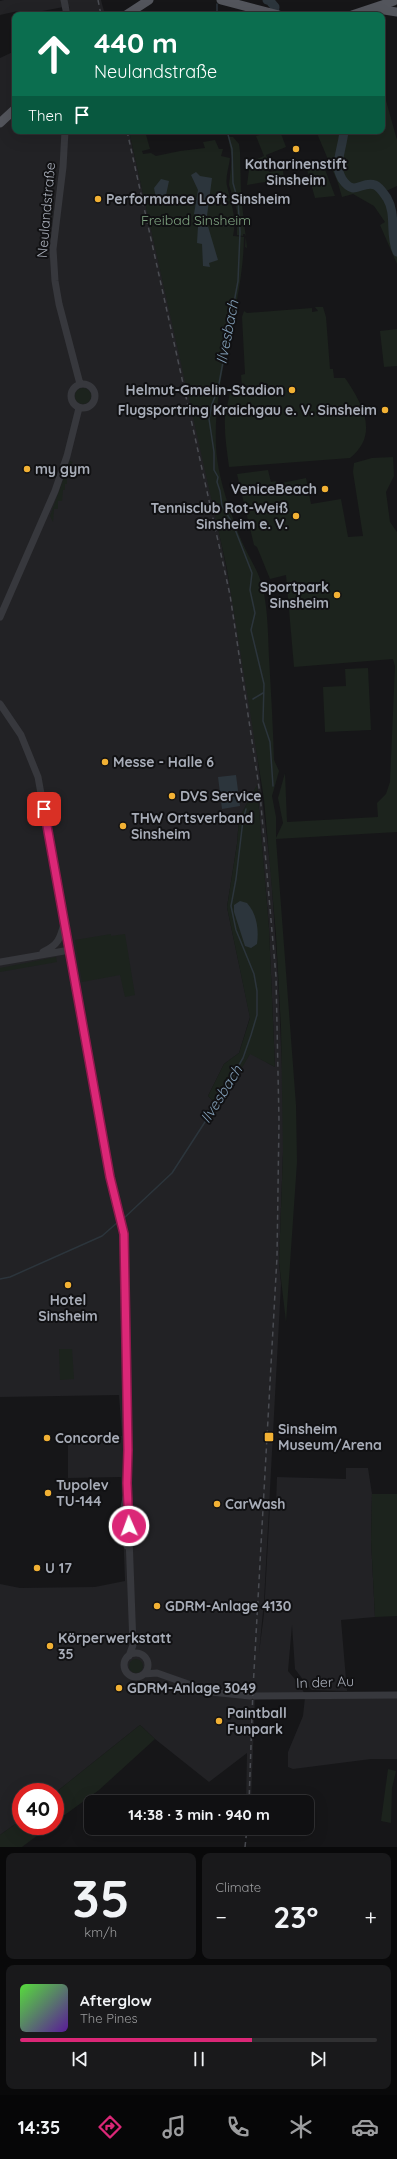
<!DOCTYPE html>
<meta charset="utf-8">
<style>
body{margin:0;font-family:Quicksand,sans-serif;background:#19191b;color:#f1f3f6;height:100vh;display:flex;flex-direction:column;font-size:15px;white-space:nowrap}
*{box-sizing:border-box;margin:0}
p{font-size:13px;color:#9c9d9f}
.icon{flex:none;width:22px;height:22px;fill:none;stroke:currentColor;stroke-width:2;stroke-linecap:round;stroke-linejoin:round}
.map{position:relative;height:1847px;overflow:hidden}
.drawer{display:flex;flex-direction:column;gap:6px;padding:6px;background:#09090a;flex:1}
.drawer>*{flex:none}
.top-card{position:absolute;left:12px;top:12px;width:373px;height:122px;border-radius:8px;box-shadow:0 4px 16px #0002,0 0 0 1px #303032;background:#0b6e4f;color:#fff;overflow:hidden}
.speed{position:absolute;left:12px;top:1783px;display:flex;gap:8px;font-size:20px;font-weight:700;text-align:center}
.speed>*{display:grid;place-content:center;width:52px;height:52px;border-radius:50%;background:#101012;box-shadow:0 4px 16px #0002,0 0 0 1px #303032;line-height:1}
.speed .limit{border:6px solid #d22;background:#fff;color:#111}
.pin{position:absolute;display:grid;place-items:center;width:34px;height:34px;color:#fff;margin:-17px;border-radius:8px;box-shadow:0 2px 6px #0006}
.me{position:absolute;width:44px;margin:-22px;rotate:358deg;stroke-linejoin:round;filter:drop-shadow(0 0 3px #0008)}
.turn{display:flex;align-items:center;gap:14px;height:84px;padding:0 16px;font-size:18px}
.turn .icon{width:52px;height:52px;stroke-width:2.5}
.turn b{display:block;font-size:28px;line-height:34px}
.then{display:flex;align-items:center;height:38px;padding:0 16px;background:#0003;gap:8px;font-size:15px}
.big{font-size:30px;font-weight:800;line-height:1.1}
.drawer .card{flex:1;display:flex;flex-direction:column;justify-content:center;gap:6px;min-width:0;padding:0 14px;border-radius:8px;background:#19191b}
.drawer .dial{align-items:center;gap:0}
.dial b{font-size:52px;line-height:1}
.song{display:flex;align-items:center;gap:12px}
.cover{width:48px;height:48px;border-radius:6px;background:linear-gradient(135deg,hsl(110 70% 55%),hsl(270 70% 35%))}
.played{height:4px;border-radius:2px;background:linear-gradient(90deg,#db2777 65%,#303032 65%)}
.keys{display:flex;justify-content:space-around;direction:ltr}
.heat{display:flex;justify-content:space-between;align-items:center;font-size:22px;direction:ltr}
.drawer .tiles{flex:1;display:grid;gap:6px;grid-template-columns:1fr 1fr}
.card:last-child{grid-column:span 2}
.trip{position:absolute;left:84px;top:1795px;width:230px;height:40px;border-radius:8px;background:#101012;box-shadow:0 4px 16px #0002,0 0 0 1px #303032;font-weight:800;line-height:40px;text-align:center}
.dock{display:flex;height:64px;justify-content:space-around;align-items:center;background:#060607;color:#9c9d9f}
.dock .icon{width:28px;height:28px}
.dock .selected{color:#db2777}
.dock b{font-size:18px;color:#f1f3f6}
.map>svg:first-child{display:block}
.built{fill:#222225;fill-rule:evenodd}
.green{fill:#1c231d}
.water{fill:#2c353c}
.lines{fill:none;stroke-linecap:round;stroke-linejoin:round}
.stream{stroke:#2c353c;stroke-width:1.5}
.canal{stroke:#2c353c;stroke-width:5.5}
.river{stroke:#2c353c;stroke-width:9}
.minor{stroke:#37383d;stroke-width:7}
.major{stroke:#53555c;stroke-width:9}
.rail{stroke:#4a4c52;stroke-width:1.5;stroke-dasharray:5 4;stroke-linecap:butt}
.route-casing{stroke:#8e194d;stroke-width:10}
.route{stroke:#db2777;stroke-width:7}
.poi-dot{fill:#f2b134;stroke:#111113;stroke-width:1.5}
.labels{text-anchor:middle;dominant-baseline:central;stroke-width:4;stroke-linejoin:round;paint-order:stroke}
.poi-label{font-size:14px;font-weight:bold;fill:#a8adb8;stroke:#111113;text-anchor:start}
.street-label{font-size:14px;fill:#a8adb8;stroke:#111113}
.park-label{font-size:14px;fill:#7fa381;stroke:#111113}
.water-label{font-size:15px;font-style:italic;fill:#7f9bb3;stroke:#111113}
</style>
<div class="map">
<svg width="397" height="1847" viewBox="0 0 397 1847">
<rect width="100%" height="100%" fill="#161618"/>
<!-- built -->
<path class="built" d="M4 0H101L105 15H71L69 6 21 15 18 11 0 15V1Z
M15 51V131H129L209 483 237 621 256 746 271 872 278 979 283 1091V1153L279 1262 281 1284 264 1601 259 1653 264 1614 270 1505 276 1506 277 1477 346 1479V1468H368L372 1494 371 1540 375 1617 341 1620 347 1691 312 1690 307 1685 295 1669 292 1625 288 1671 299 1684 306 1696 397 1698V1759H371L293 1769 288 1767V1752L303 1716 305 1697 255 1696 251 1802H246L247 1753 209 1782 155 1739 140 1725 55 1793 21 1792V1820L0 1835V1584L20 1588 95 1587 125 1581 121 1477 68 1478V1438L122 1436 119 1395 0 1397V58ZM257 786 269 928 275 1067 250 1053 219 1107 208 1096 224 1064 239 1053 250 1017 227 907 237 844 239 818Z"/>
<!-- green -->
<path class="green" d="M382 86 397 140V186L384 192 391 201 393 215 397 221V264L380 225 385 222 374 206 353 194 342 197 338 183 316 131H382Z
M129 131H145L150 149 142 151 143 154 151 153 156 156 180 151 205 148 203 142 215 140 219 149H223L221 156 230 158C229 167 225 178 227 186 231 204 237 217 233 236L244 237C243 308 213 375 216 446 217 476 231 515 242 542 249 558 259 571 263 589 268 611 268 635 269 658 271 692 273 726 274 760L279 771 272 796 276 817V838L283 823 278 798 285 773 287 822 378 817 377 803 386 794 390 782 395 666 393 659 294 667 286 575 270 579 257 547 254 545 237 474 268 470 271 482 276 481 277 484 306 478 311 504 341 499 348 537 363 536 353 472 354 463 372 458 393 457 394 476 386 492 390 522 397 532V832L276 839 296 1105 297 1162 286 1322 279 1262 283 1153 281 1028 276 935 264 799 227 569Z
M273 131H280L286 147 266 155 269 163 266 164 269 172 283 170 284 179 247 185 250 162 264 156 256 136Z
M233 137 239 144 240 152 241 195 247 248 245 247 246 234H243V236L237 235V211L229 185 232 158 228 137Z
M323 164 335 196 315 198 306 166Z
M315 307H323L326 317 330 369H333L334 378H345C362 403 380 434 350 458L229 467C227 451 224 433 225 416 226 406 230 399 230 388L242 387 241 375 245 374 242 317 244 311 247 313 312 308V312L318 311Z
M397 329V366L384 367 380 331Z
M75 396a8 8 0 1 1 16 0a8 8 0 1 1-16 0Z
M70 461 73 462 71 464V472H67V484H65V490H63L62 501H58V509H54L53 522 50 516Z
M368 668 371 730 325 732 323 687 346 686 345 669Z
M257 785 269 928 275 1067 250 1054 219 1107 208 1096 224 1064 239 1053 250 1018 227 907 237 844 239 818Z
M111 934V936L125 934 135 995 125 997 120 975 82 982 75 940Z
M56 957 57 962 0 972V968Z
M59 1349H72L74 1379 60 1380Z
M372 1494H397V1616L375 1617 371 1540Z
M129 1666a7 7 0 1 1 14 0a7 7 0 1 1-14 0Z
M140 1725 155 1739 99 1790 55 1822V1793Z
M388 1769 396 1771 392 1788 391 1823 381 1821Z
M21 1820V1826H50L22 1847H0V1835Z"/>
<!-- water -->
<path class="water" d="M196 172 200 176 212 178 207 216 194 214 198 190 191 175Z
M161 179 169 181 166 195 156 198 154 188Z
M207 223 218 260 209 263 210 267 203 266 202 244 197 243 198 226Z
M236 775 240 806 222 809 218 777Z
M240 901 247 903C257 914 259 930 257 944L251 948 245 946 234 912V905Z"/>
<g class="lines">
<!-- stream -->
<path class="stream" d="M217 4V15
M227 131 232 149 233 183 238 201 240 232 238 281 218 389 212 404 209 419 214 452V470L218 477 217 482 220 491 222 506 233 524 252 573 250 590 255 613 251 630 264 684 263 721 270 742 273 786
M253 699 263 693
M123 1219 172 1173 214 1108 243 1058 251 1035 257 1015V991L254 974 236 930 231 906 236 879 243 820 246 809
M0 1279 10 1277 102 1236 118 1222"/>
<!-- canal -->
<path class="canal" d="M393 217 397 223"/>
<!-- river -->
<path class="river" d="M267 0 270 1 275 7 274 15
M344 131C343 143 338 156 338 167 338 171 340 175 342 179 355 198 361 180 375 185 380 187 384 194 387 198 397 215 389 234 397 252"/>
<!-- minor -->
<path class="minor" d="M64 0 67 15
M65 131 63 167 53 249 55 281 59 304 80 384
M71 396a12 12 0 1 1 24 0a12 12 0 1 1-24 0Z
M0 617 55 491 67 456 79 408
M0 704 21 735 38 777 110 1177 124 1234 127 1483 133 1645 129 1656
M43 952C58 945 60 939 64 924
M0 962 70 950
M126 1497C122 1513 122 1530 127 1546
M124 1665a12 12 0 1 1 24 0a12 12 0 1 1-24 0Z
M144 1674 157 1673 211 1692 250 1696
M255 1696 397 1695"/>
<!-- major -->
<path class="major" d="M221 0 279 15
M378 9 397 12
M126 15 149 0
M352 15 394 1
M0 123 15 109"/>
<!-- rail -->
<path class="rail" d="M98 0 101 15
M127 131 230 595 260 794 276 977 279 1121 277 1257 253 1689 249 1802
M245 1847 247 1828"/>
</g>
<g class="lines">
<!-- route casing -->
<g class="route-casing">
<path id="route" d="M44 809 110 1177 124 1234 128 1450 127 1483 129 1526"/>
</g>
<!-- route -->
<use href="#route" class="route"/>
</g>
<!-- markers -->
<g class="poi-dot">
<circle cx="296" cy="149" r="4"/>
<circle cx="98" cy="199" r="4"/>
<circle cx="292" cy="390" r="4"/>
<circle cx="385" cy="410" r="4"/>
<circle cx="27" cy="469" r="4"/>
<circle cx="325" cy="489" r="4"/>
<circle cx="296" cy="516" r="4"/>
<circle cx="337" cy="595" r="4"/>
<circle cx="105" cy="762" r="4"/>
<circle cx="172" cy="796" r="4"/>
<circle cx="123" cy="826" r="4"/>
<circle cx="68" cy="1285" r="4"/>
<rect x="264" y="1432" width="10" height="10" rx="2"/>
<circle cx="47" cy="1438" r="4"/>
<circle cx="48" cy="1493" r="4"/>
<circle cx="217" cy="1504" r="4"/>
<circle cx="37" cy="1568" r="4"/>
<circle cx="157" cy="1606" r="4"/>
<circle cx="50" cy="1646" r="4"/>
<circle cx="119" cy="1688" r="4"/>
<circle cx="219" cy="1721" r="4"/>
</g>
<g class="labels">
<!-- poi labels -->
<g class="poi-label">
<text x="296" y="164" text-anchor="middle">Katharinenstift<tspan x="296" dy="16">Sinsheim</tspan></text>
<text x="106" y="199">Performance Loft Sinsheim</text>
<text x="284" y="390" text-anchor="end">Helmut-Gmelin-Stadion</text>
<text x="377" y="410" text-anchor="end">Flugsportring Kraichgau e. V. Sinsheim</text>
<text x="35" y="469">my gym</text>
<text x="317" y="489" text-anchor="end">VeniceBeach</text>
<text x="288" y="508" text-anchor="end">Tennisclub Rot-Weiß<tspan x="288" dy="16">Sinsheim e. V.</tspan></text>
<text x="329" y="587" text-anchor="end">Sportpark<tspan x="329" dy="16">Sinsheim</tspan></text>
<text x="113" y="762">Messe - Halle 6</text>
<text x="180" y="796">DVS Service</text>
<text x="131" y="818">THW Ortsverband<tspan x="131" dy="16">Sinsheim</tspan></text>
<text x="68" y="1300" text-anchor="middle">Hotel<tspan x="68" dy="16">Sinsheim</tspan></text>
<text x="278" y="1429">Sinsheim<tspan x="278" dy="16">Museum/Arena</tspan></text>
<text x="55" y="1438">Concorde</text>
<text x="56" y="1485">Tupolev<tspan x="56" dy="16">TU-144</tspan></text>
<text x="225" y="1504">CarWash</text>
<text x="45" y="1568">U 17</text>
<text x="165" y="1606">GDRM-Anlage 4130</text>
<text x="58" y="1638">Körperwerkstatt<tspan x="58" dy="16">35</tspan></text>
<text x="127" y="1688">GDRM-Anlage 3049</text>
<text x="227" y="1713">Paintball<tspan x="227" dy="16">Funpark</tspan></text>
</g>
<!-- street labels -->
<g class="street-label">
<text transform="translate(46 210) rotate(-85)">Neulandstraße</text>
<text transform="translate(325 1682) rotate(-2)">In der Au</text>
</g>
<!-- park labels -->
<g class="park-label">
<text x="196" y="220">Freibad Sinsheim</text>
</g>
<!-- water labels -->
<g class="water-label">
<text transform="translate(227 332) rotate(-79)">Ilvesbach</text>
<text transform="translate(221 1094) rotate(-58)">Ilvesbach</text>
</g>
</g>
</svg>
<div class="speed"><div class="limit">40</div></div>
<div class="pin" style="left:44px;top:809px;background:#d93025"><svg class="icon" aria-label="arrive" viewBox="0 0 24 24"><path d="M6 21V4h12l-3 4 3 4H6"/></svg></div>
<svg class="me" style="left:129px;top:1526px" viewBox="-20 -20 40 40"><circle r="17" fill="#db2777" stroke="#fff" stroke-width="3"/><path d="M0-11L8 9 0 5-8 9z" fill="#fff"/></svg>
<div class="trip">14:38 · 3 min · 940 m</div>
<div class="top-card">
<div class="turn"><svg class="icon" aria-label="ahead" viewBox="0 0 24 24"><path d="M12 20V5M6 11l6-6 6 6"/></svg><div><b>440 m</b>Neulandstraße</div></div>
<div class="then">Then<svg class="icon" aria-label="arrive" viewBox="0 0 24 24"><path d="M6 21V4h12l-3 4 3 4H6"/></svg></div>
</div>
</div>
<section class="drawer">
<div class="tiles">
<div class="card dial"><b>35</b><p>km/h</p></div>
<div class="card"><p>Climate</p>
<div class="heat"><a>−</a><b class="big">23°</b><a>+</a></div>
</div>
<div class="card">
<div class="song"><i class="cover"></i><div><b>Afterglow</b><p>The Pines</p></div></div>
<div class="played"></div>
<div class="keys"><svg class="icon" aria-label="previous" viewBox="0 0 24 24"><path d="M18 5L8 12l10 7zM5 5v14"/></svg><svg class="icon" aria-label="pause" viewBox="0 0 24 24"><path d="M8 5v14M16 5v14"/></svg><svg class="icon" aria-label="next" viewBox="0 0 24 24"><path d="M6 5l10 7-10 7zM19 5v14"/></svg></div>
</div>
</div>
</section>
<nav class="dock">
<b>14:35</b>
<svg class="icon selected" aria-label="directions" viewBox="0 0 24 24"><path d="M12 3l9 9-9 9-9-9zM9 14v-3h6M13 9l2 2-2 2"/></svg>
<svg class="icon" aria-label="music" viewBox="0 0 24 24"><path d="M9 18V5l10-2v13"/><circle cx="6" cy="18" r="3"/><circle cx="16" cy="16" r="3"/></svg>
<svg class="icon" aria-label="phone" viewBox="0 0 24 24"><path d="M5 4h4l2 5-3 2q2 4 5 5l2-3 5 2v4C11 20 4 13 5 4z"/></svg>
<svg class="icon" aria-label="climate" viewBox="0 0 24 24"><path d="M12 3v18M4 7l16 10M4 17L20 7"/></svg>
<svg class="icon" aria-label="car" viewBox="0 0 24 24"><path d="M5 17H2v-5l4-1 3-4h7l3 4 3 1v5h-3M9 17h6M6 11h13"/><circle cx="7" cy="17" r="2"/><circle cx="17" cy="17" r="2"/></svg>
</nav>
